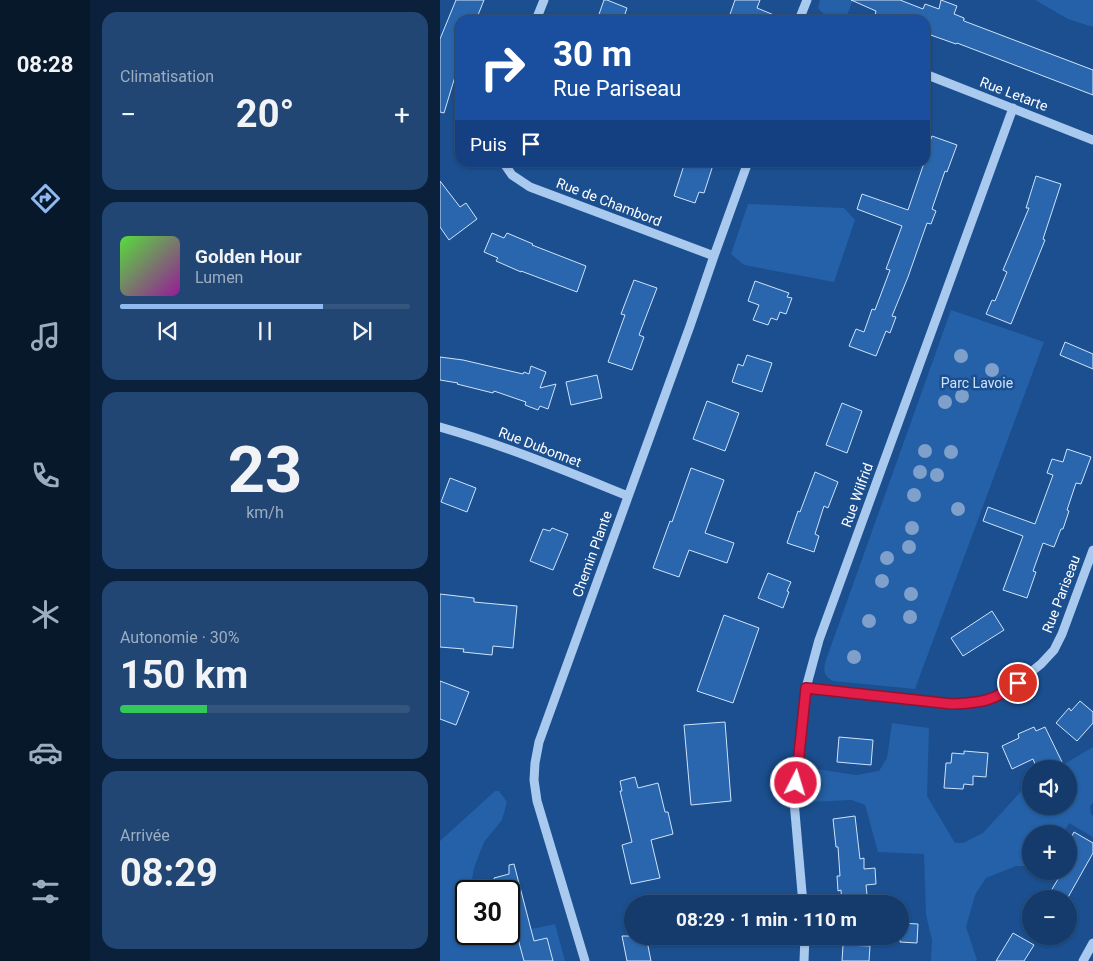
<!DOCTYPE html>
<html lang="fr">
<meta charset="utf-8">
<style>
body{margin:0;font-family:Roboto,sans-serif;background:#214673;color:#f1f3f6;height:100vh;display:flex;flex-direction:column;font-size:19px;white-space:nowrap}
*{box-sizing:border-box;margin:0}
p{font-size:16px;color:#9dadc1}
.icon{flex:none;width:28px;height:28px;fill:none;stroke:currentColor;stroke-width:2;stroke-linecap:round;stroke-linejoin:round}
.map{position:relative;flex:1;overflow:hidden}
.side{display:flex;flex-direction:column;gap:12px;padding:12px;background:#0b203b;width:350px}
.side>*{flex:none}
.hud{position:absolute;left:15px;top:15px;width:475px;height:152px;border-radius:15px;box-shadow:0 1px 4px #0004,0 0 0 1px #33557e;background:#1a4fa0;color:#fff;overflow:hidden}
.controls{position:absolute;left:582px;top:760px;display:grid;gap:10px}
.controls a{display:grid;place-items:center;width:55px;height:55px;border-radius:50%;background:#143b6b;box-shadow:0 1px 4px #0004,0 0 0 1px #33557e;font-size:25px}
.speed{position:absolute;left:15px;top:880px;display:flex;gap:10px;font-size:25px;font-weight:700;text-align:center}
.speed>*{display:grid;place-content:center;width:65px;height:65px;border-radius:50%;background:#143b6b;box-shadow:0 1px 4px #0004,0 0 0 1px #33557e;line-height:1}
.speed .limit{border:2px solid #111;border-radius:8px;background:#fff;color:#111}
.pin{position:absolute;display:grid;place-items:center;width:42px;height:42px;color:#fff;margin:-21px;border:2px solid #fff;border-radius:50%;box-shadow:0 1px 5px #0007}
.me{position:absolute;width:55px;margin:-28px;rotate:5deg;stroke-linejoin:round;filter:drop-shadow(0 0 4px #0008)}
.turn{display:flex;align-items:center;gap:18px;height:105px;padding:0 15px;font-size:22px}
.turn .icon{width:65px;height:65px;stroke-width:2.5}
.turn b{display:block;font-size:35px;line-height:42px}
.then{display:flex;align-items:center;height:48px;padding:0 15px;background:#0003;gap:10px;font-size:19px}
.big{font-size:38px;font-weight:700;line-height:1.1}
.side .tile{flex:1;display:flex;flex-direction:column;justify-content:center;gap:8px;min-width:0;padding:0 18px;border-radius:15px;background:#214673}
.side .dial{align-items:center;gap:0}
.dial b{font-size:65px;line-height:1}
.song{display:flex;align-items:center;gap:15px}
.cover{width:60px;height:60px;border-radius:8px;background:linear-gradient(135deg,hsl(110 70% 55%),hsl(300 70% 35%))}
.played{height:5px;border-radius:2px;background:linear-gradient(90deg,#90b9f0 70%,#33557e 70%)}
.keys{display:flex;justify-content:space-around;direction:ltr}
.heat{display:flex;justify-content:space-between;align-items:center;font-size:28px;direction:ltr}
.charge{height:8px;border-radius:4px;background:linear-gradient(90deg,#34c759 30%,#33557e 0)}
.trip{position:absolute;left:184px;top:895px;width:285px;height:50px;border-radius:25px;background:#143b6b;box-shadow:0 1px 4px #0004,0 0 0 1px #33557e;font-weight:700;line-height:50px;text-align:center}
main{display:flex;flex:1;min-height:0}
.menu{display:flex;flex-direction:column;width:90px;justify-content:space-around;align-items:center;background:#08182b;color:#9dadc1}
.menu .icon{width:35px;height:35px}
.menu .active{color:#90b9f0}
.menu b{font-size:22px;color:#f1f3f6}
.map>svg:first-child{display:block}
.green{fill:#2461a8}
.building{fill:#2a66ad;stroke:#cfe3fa}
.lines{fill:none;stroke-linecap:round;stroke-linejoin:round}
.minor{stroke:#a9c9ee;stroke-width:9}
.tree{fill:#7ea0ca}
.route-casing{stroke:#92132f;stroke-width:12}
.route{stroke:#e11d48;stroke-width:9}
.labels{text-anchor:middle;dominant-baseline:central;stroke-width:5;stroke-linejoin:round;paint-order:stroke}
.street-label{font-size:14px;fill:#fff;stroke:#1b4f8f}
.park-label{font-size:14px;fill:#cfe3fa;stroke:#1b4f8f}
</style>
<main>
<nav class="menu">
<b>08:28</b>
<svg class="icon active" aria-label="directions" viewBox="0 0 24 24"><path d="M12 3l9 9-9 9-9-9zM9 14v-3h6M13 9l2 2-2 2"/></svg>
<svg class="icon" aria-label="music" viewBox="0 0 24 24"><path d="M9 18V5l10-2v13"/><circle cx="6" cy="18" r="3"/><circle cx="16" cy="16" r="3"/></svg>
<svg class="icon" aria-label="phone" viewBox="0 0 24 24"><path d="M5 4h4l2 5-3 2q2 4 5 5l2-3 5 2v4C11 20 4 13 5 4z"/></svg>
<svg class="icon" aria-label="climate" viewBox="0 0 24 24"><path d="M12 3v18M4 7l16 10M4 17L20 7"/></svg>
<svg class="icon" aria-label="car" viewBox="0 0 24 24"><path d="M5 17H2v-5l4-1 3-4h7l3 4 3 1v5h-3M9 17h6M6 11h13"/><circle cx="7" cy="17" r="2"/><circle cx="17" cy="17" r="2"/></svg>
<svg class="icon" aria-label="filters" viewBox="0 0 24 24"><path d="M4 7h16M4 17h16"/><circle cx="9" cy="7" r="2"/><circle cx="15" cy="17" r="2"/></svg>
</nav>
<section class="side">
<div class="tile"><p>Climatisation</p>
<div class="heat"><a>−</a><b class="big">20°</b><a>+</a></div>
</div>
<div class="tile">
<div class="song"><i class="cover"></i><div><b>Golden Hour</b><p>Lumen</p></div></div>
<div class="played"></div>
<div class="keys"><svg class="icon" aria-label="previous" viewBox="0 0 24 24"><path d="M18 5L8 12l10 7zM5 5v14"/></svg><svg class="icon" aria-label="pause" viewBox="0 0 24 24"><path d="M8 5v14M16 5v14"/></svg><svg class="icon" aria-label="next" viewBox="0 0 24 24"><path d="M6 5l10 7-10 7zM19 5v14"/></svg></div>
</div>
<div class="tile dial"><b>23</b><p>km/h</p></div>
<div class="tile"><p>Autonomie · 30%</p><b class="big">150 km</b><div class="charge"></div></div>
<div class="tile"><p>Arrivée</p><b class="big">08:29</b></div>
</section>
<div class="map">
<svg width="653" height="961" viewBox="0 0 653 961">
<rect width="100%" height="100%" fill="#1b4f8f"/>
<!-- green -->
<path class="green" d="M380 0H413L405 20C389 20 389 19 378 8Z
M595 0H653V27L628 19Z
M308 204 404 208 415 220 394 282 304 265 291 254Z
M511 310 604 342 475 689 393 681C383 676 383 670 386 660Z
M452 723 489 728 487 796 515 843H523L543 833 585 787 591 783V806H629V769H616L653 747V803L650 806 651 814 653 816V837L629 823 623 834H591V866H576L546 878 535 895 526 927 537 960 536 961H491L492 940 486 915 484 854 438 852 425 805 412 800 369 802 370 768 416 775 439 771 447 758Z
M55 791H59L67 802 62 820 44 842 34 868 30 891H26V918L22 944 115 924 125 961H0V841Z"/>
<!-- building -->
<path class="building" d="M16 0H44L36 20H20V60L4 113 0 112V39Z
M164 0H167L187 8 183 20H157Z
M295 0H320L317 8 346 20H288Z
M411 0H460L483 9 485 4 499 9 501 0 517 6 514 14 524 18V20H523L524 21 653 70V95L517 43 516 44 485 33V20H447L435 15 436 11Z
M492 136 517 145 507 172 505 171 492 209 496 211 491 224 487 223 468 277 452 316 456 317 450 333 446 331 436 356 409 346 416 329 424 332 432 309 435 310 450 270 446 269 462 226 417 209 422 194 468 210 484 163 483 162H485V154Z
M245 162H274L264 193 259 192 255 203 234 196Z
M596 176 621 184 603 239 605 240 571 324 546 314 552 300 555 301 567 272 563 270 589 208H586Z
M0 181 20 207 26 203 37 219 9 240 0 227Z
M52 233 64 238 67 233 93 244 92 245 146 266 137 292 81 271V272L56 261 58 258 44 252Z
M194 280 217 288 199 335 204 337 192 370 168 362 185 315 181 314Z
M315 281 349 293 347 297 352 298 346 314 340 312 337 320 331 318 328 325 313 320 319 305 308 301Z
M625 342 653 354V369L620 355Z
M307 355 332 363 322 392 292 382 298 364 303 366Z
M0 357 23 360 83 374 84 372 89 374 91 366 106 372 100 388 116 384 108 409 100 406 98 410 85 405 86 402 54 391 53 393 17 384 18 383 0 380Z
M157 375 162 398 131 405 126 382Z
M267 401 299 413 285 451 253 439Z
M402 403 422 411 407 453 386 445Z
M627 449 651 457 641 484 636 483 627 510 629 511 623 529H621L614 547 603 543 593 571 596 572 587 598 563 590 583 536 543 521 548 507 595 524 613 475 607 473 612 459 623 462Z
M251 468 284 480 265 533 294 543 287 563 249 550 239 577 213 568 230 521 232 522Z
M375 472 398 482 388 508 384 506 375 534 379 536 374 552 347 543 358 511 360 512Z
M10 478 36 488 27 512 1 502Z
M112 528 128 534 113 570 90 561 103 529 110 531Z
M328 573 351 582 347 591 349 592 343 608 318 598Z
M0 594 34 598V602L77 606 73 648 53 646 52 655 23 652 24 649 0 647Z
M552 611 564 630 523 656 511 638Z
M284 615 319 628 293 703 257 691Z
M0 681 29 692 16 725 0 719Z
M640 701 653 712V723L637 741 616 723 629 708 631 711Z
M285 722 291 801 251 805 244 725Z
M594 727 596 731 605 727 622 762 606 769H597L593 759 572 769 562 746 579 738 578 734Z
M399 737 433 740 431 765 397 762Z
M524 751 548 753 546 777 533 776V785L524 784 523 789 504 788 506 763H511L512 753 524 754Z
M195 777 198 788 218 783 225 812H228L233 834 211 840 220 878 191 884 182 845 192 842 180 791H182L180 781Z
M415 816 420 859 424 858V869L435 868 436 884 426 885 428 904H402L401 890 398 891 397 876H400L398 847H396L393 819Z
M634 832 653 843V853L627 899H606L623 871H629V841Z
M74 864 94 941 107 938 113 961H84L74 924 69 925V891H58L54 878 69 874V865Z
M460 923 478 924 477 943 460 942Z
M573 933 594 945 584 961H556Z
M182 936H206L211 961H187Z
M403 945 430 946 429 961H402Z"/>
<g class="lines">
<!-- minor -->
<path class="minor" d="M96 20 104 0
M359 20 367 0
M485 74 653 140
M63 162 72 175 90 187 274 256
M0 427C64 445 126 471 188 496
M366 688 512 704 531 703 551 699 566 692 601 664 614 650 622 634 653 550
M363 904 354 801 363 709 366 688 379 640 573 108
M145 961 97 801 94 780 95 763 99 742 250 326 274 256 308 162
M364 961 365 936
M643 961 653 943"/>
</g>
<!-- trees -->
<g class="tree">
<circle cx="521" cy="356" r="7"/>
<circle cx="552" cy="370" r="7"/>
<circle cx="522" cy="396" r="7"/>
<circle cx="505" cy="402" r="7"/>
<circle cx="485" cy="451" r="7"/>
<circle cx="511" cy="452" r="7"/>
<circle cx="480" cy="472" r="7"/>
<circle cx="497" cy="475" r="7"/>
<circle cx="474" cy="495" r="7"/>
<circle cx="518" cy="509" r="7"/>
<circle cx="472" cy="528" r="7"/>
<circle cx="469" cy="547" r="7"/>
<circle cx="447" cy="558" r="7"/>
<circle cx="442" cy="581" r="7"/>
<circle cx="471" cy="594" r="7"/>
<circle cx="470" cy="617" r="7"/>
<circle cx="429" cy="621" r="7"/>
<circle cx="414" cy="657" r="7"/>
</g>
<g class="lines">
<!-- route casing -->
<g class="route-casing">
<path id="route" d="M356 783 366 688 512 704C541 703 554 701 578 683"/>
</g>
<!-- route -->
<use href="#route" class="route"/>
</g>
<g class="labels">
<!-- street labels -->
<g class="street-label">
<text transform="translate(574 94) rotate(21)">Rue Letarte</text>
<text transform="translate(169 202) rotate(21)">Rue de Chambord</text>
<text transform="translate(100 447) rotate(21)">Rue Dubonnet</text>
<text transform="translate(417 495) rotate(-70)">Rue Wilfrid</text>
<text transform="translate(152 554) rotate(-70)">Chemin Plante</text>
<text transform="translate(621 594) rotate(-69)">Rue Pariseau</text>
</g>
<!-- park labels -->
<g class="park-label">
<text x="537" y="383">Parc Lavoie</text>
</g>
</g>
</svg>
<div class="controls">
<a><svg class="icon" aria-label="sound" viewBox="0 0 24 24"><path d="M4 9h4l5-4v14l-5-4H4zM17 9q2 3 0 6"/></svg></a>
<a>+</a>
<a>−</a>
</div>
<div class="speed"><div class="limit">30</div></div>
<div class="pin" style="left:578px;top:683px;background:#d93025"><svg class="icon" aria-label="arrive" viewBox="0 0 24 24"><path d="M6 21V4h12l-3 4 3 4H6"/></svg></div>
<svg class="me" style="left:356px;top:783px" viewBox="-20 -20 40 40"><circle r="17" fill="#e11d48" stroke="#fff" stroke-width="3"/><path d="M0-11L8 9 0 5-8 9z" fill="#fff"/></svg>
<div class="trip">08:29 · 1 min · 110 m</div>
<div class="hud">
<div class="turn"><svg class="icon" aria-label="right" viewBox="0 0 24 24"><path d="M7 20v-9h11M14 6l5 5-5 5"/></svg><div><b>30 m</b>Rue Pariseau</div></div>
<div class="then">Puis<svg class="icon" aria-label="arrive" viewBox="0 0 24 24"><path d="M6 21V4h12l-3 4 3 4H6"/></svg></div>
</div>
</div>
</main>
